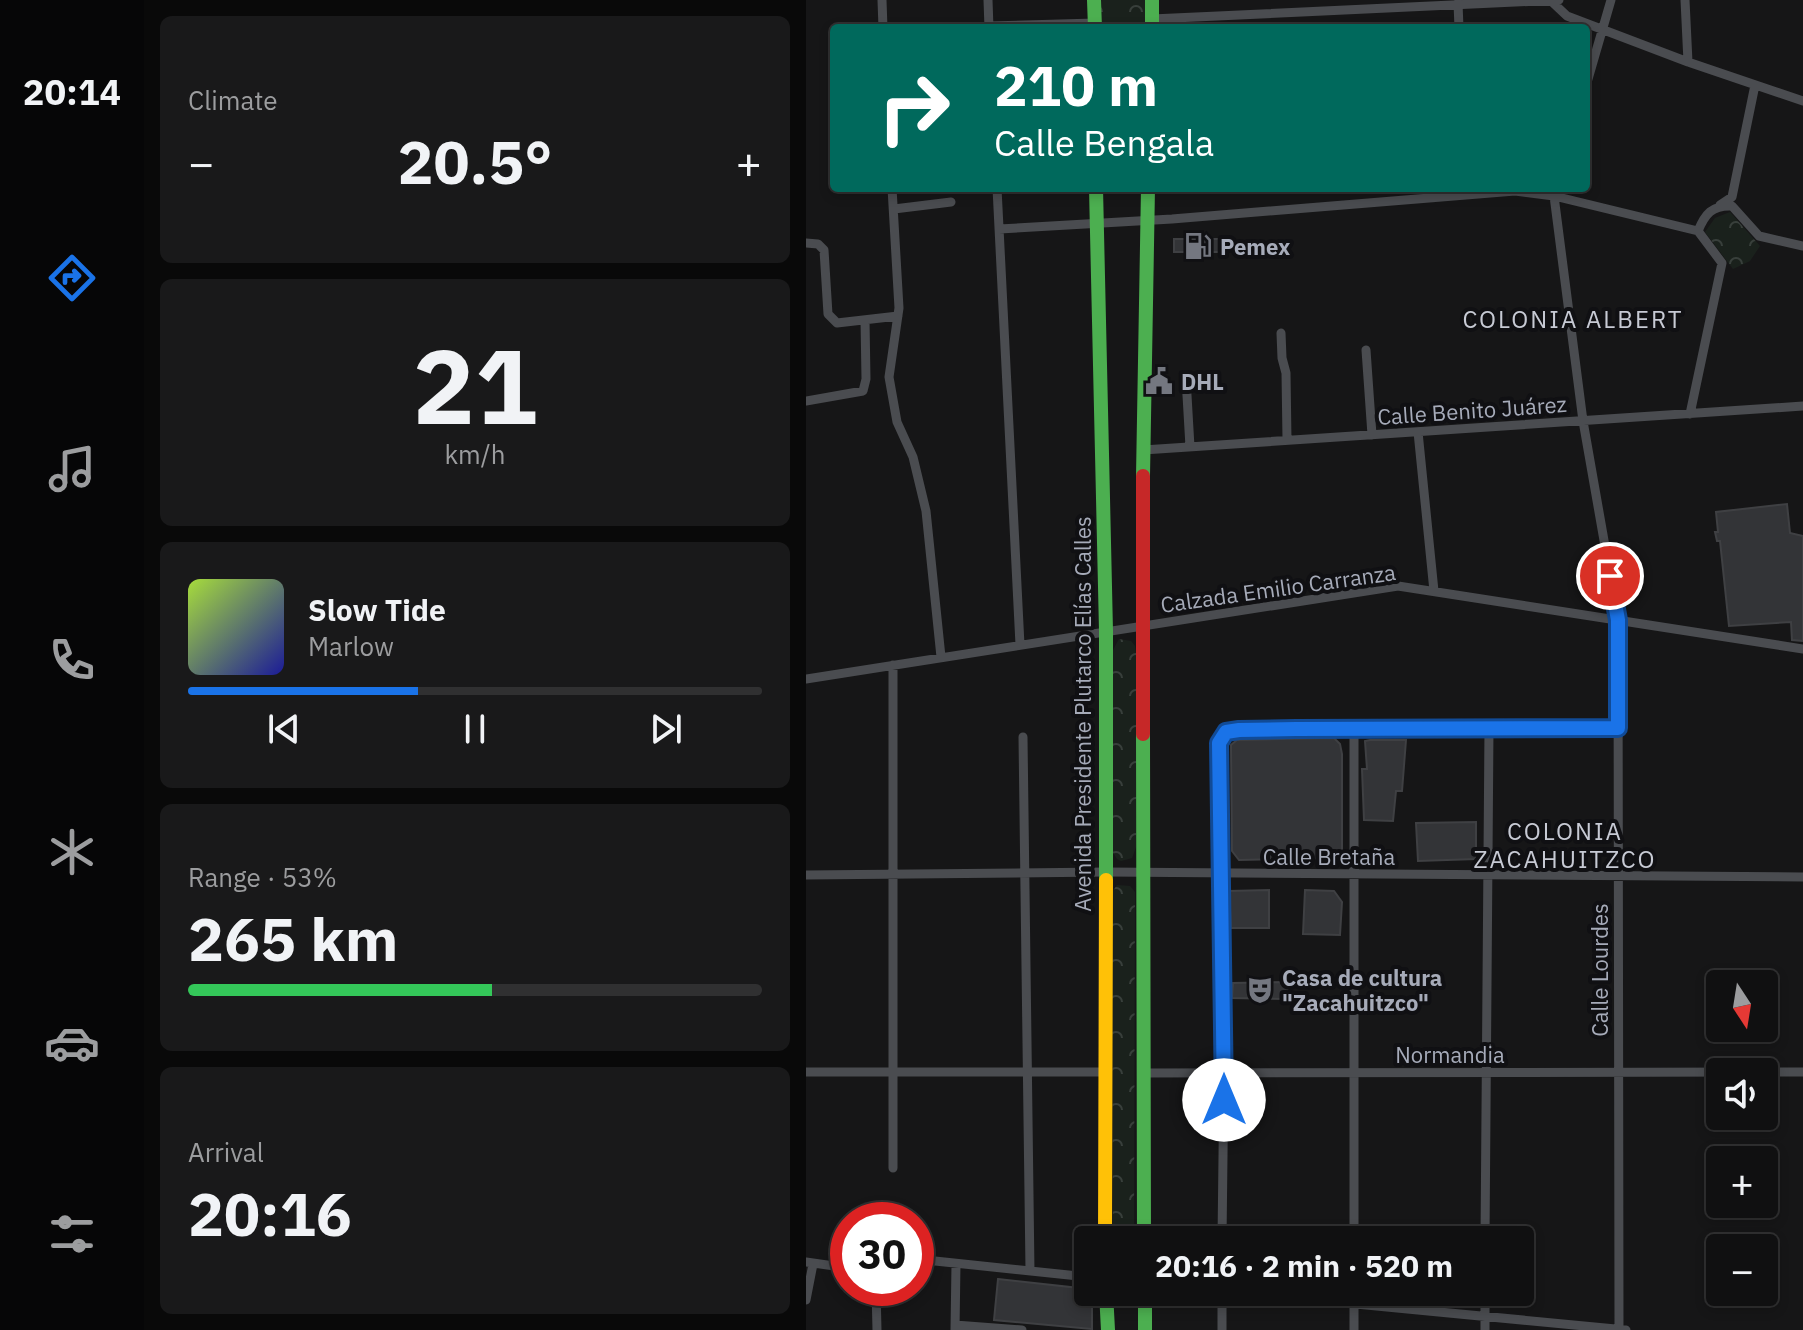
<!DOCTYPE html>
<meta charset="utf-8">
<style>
body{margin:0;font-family:"IBM Plex Sans",sans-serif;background:#19191a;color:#f1f3f6;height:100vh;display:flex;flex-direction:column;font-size:30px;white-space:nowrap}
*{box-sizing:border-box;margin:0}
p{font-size:26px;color:#9c9d9f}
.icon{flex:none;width:44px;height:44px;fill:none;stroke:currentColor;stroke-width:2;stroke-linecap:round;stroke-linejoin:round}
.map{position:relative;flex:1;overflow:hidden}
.details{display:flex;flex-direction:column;gap:16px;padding:16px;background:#090909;width:662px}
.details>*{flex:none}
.guide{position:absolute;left:24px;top:24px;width:760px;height:168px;border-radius:8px;box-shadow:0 4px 12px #0003,0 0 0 2px #303031;background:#00695c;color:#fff;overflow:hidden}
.needle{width:52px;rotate:168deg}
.tools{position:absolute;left:900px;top:970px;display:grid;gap:16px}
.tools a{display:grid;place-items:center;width:72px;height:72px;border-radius:8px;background:#101011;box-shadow:0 4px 12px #0003,0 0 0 2px #303031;font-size:40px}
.speed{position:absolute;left:24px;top:1202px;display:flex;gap:16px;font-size:40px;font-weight:700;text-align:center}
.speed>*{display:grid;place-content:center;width:104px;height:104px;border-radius:50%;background:#101011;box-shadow:0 4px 12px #0003,0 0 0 2px #303031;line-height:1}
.speed .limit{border:12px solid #d22;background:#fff;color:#111}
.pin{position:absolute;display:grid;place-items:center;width:68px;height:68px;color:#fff;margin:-34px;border:4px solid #fff;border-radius:50%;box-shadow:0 2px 8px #0007}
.me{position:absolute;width:88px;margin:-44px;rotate:0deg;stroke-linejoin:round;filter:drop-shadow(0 0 6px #0008)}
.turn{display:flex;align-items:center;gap:28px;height:168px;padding:0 32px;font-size:36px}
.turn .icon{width:104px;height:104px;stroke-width:2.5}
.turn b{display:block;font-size:56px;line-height:68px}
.big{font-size:60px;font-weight:700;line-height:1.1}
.details .widget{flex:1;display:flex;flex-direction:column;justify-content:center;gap:12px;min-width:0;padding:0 28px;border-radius:12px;background:#19191a}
.details .dial{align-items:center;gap:0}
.dial b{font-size:104px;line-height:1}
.song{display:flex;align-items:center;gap:24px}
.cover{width:96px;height:96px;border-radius:12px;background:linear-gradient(135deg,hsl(80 70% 55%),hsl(240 70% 35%))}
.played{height:8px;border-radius:4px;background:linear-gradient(90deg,#1a73e8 40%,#303031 40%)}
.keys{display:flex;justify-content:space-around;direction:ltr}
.heat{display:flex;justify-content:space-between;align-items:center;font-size:44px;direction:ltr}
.charge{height:12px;border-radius:6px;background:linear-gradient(90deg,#34c759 53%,#303031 0)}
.trip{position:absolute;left:268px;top:1226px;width:460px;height:80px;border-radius:8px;background:#101011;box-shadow:0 4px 12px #0003,0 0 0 2px #303031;font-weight:700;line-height:80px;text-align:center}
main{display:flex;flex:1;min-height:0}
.menu{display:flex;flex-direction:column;width:144px;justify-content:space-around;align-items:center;background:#060607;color:#9c9d9f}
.menu .icon{width:56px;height:56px}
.menu .selected{color:#1a73e8}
.menu b{font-size:36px;color:#f1f3f6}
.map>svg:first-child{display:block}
.park{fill:url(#park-crowns)}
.building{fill:#333437;stroke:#3f4043;stroke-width:2}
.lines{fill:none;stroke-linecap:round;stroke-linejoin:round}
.street{stroke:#4a4c50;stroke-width:9}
.fast{stroke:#4caf50;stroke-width:14}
.slow{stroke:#ffc107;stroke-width:14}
.jam{stroke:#c62828;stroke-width:14}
.route-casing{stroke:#114b97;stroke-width:20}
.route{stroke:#1a73e8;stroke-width:14}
.labels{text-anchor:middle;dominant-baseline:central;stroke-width:8;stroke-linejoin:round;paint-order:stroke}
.poi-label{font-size:22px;font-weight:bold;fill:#a6abb9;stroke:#101013;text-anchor:start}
.street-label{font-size:22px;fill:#a6abb9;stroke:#101013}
.neighbourhood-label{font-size:24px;letter-spacing:2px;fill:#c7cad4;stroke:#101013}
</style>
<main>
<nav class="menu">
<b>20:14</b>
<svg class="icon selected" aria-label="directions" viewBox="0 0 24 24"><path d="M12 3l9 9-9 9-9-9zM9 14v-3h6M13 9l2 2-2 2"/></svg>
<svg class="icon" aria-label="music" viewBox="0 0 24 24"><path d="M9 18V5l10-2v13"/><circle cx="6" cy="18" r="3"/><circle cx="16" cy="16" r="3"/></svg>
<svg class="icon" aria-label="phone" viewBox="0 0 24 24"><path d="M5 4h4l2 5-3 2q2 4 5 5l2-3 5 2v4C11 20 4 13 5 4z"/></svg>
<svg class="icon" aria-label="climate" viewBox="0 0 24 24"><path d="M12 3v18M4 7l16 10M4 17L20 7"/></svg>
<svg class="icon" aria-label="car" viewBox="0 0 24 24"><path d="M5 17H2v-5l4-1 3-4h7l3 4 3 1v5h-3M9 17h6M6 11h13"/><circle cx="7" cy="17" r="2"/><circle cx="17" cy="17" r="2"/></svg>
<svg class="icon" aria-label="filters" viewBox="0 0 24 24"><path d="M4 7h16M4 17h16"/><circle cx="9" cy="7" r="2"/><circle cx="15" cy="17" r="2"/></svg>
</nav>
<section class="details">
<div class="widget"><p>Climate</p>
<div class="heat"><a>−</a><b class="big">20.5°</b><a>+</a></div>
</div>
<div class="widget dial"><b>21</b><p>km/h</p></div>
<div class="widget">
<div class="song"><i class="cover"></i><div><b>Slow Tide</b><p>Marlow</p></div></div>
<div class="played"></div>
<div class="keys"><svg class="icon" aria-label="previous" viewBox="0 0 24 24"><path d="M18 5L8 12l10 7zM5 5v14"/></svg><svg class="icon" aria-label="pause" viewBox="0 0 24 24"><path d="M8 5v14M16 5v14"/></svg><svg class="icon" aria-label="next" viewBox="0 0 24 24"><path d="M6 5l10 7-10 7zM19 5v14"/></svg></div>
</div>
<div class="widget"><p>Range · 53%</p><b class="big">265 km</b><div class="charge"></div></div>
<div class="widget"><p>Arrival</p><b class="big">20:16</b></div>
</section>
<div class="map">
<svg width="997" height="1330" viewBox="0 0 997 1330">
<defs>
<pattern id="park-crowns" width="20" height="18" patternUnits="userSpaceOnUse" patternTransform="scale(2)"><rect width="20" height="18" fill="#1a211c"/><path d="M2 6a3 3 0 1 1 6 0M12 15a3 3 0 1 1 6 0" fill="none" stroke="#383f3b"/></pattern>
</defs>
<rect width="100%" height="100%" fill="#161617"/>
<!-- park -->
<path class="park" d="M295 0H346V23L295 26Z
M924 212 954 246 944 261 927 269 899 232 909 218Z
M313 639 325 641 329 646 331 661 330 847 326 858 315 861 311 859 306 851V652Z
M311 885 324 886 329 892 328 1240H307L306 892Z"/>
<!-- building -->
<path class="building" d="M368 239H417V252H368Z
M981 504 984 533 997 536V641L986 640 985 622 923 626 914 541H911L909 532H912L910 512Z
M528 738 534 744 536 754V854L529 858 433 860 426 851 425 745 431 740Z
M564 740H600L596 791H590L587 821 558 820 556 769H561L559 741Z
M670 822V859L612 861 610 823Z
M463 890V928H425L423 891Z
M499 890 528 891 536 902 534 935 497 934Z
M482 982 481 999 426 998 427 983Z
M192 1279 282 1289V1292H286V1329L188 1320Z"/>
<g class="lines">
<!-- street -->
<path class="street" d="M76 0 77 28
M182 0 183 28
M744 0 761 16 882 62 997 101
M879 0 882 62
M652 3 653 28
M346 19 753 0
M183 26 289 23
M780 86 805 0
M86 188 93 308 83 377 91 422 107 457 120 511 135 657
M191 188 214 645
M750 188 748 196 777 421 812 620 813 1330
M914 205 926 197 949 85
M88 209 145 202
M193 229 366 219 709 191 748 196 892 231C899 214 906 205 926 206L953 236 997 246
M0 243 12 244 18 250 22 314 31 323 92 316
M475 333 476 358 480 373 481 440
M560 350 566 435
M380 378 384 447
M0 401 57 391 60 379 59 320
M884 414 916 263 892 231
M612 432 628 591
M337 450 997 406
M87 665V1168
M0 679 592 586 997 649
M548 728V1240
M217 737 224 1271
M0 875 300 872 997 877
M0 1072H298
M958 1072H997
M337 1073 952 1072
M416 1240 418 1072 413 743 420 732 433 730 812 728
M679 1240 683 728
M110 1259 282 1277
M0 1262 42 1268
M70 1288 71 1330
M426 1292 820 1330
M548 1292V1330
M0 1300 7 1264
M149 1325 216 1330
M149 1330 150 1264
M416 1330V1292
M679 1330V1292"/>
<!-- fast -->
<path class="fast" d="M288 0 289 28
M346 0V28
M290 188 300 631V880
M337 476 342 188
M337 734 338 1240
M300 1292 302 1330
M339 1292V1330"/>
<!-- slow -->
<path class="slow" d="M299 1240 300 880"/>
<!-- jam -->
<path class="jam" d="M337 476V734"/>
</g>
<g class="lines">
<!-- route casing -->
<g class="route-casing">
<path id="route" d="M418 1100 413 743 420 732 433 730 490 729 812 728V620L804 576"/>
</g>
<!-- route -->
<use href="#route" class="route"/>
</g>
<!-- icons -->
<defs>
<g id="fuel-bare" transform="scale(2.16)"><path d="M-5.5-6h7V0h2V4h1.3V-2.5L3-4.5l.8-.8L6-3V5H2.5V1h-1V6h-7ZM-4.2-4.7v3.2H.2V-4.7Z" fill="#747780" stroke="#101013" stroke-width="2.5" paint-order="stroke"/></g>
<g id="civic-bare" transform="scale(2.16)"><path d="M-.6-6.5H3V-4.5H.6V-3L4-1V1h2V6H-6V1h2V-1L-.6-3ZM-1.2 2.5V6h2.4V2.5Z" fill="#747780" stroke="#101013" stroke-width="2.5" paint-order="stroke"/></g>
<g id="theatre-bare" transform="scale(2.16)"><path d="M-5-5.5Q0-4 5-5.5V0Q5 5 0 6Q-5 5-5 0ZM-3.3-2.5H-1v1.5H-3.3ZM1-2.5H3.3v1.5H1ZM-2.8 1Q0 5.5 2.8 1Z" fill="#747780" stroke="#101013" stroke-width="2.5" paint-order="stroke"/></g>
</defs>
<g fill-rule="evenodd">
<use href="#fuel-bare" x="392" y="246"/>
<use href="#civic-bare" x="353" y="381"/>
<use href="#theatre-bare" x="454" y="990"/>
</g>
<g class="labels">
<!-- poi labels -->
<g class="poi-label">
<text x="414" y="246">Pemex</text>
<text x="375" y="381">DHL</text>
<text x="476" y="977">Casa de cultura<tspan x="476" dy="25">"Zacahuitzco"</tspan></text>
</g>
<!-- street labels -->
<g class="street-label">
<text transform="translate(666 410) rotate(-4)">Calle Benito Juárez</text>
<text transform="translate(472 588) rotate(-8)">Calzada Emilio Carranza</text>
<text transform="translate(276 714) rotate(-90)">Avenida Presidente Plutarco Elías Calles</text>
<text x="523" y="856">Calle Bretaña</text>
<text transform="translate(793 970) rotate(-90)">Calle Lourdes</text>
<text x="644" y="1054">Normandia</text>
</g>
<!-- neighbourhood labels -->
<g class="neighbourhood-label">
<text x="767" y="319">COLONIA ALBERT</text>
<text x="759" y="831">COLONIA<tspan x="759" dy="28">ZACAHUITZCO</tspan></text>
</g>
</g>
</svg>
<div class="tools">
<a><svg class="needle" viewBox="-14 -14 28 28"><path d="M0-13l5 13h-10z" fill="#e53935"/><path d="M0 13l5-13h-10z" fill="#9c9d9f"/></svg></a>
<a><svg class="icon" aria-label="sound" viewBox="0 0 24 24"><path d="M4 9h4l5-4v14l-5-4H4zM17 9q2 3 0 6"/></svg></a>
<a>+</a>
<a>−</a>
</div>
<div class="speed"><div class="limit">30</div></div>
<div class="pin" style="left:804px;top:576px;background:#d93025"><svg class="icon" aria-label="arrive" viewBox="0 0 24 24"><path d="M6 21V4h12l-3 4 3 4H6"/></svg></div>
<svg class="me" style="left:418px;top:1100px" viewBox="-20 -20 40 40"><circle r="19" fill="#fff"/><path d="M0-13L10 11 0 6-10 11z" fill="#1a73e8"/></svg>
<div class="trip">20:16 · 2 min · 520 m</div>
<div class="guide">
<div class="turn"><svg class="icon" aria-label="right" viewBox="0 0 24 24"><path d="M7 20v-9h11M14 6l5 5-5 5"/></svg><div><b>210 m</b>Calle Bengala</div></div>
</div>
</div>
</main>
